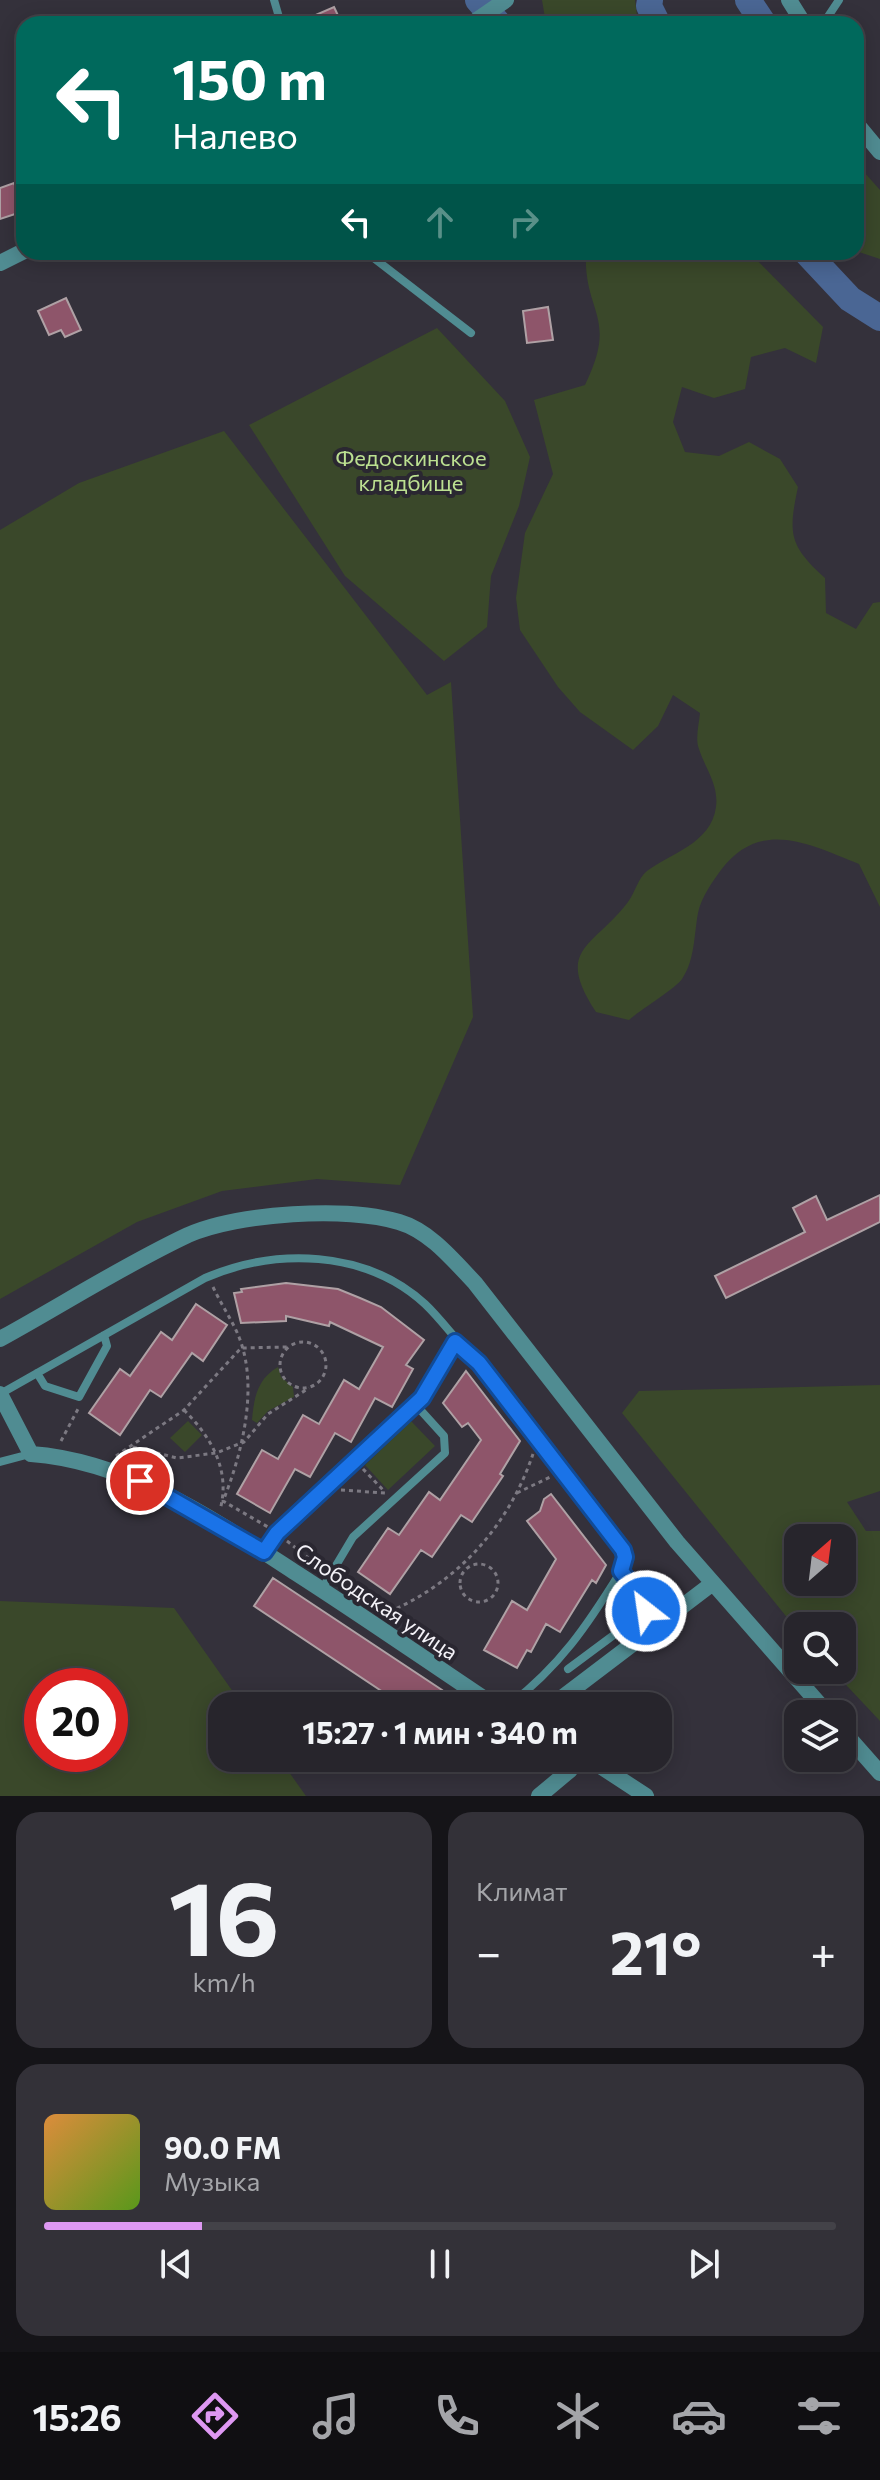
<!DOCTYPE html>
<html lang="ru">
<meta charset="utf-8">
<style>
body{margin:0;font-family:Commissioner,sans-serif;background:#333138;color:#f1f3f6;height:100vh;display:flex;flex-direction:column;font-size:30px;white-space:nowrap}
*{box-sizing:border-box;margin:0}
p{font-size:26px;color:#a4a5a9}
.icon{flex:none;width:44px;height:44px;fill:none;stroke:currentColor;stroke-width:2;stroke-linecap:round;stroke-linejoin:round}
.map{position:relative;height:1796px;overflow:hidden}
.sheet{display:flex;flex-direction:column;gap:16px;padding:16px;background:#151418;flex:1}
.sheet>*{flex:none}
.guide{position:absolute;left:16px;top:16px;width:848px;height:244px;border-radius:24px;box-shadow:0 4px 20px #0003,0 0 0 2px #434248;background:#00695c;color:#fff;overflow:hidden}
.needle{width:52px;rotate:28deg}
.tools{position:absolute;left:784px;top:1524px;display:grid;gap:16px}
.tools a{display:grid;place-items:center;width:72px;height:72px;border-radius:16px;background:#27252c;box-shadow:0 4px 20px #0003,0 0 0 2px #434248;font-size:40px}
.speed{position:absolute;left:24px;top:1668px;display:flex;gap:16px;font-size:40px;font-weight:700;text-align:center}
.speed>*{display:grid;place-content:center;width:104px;height:104px;border-radius:50%;background:#27252c;box-shadow:0 4px 20px #0003,0 0 0 2px #434248;line-height:1}
.speed .limit{border:12px solid #d22;background:#fff;color:#111}
.pin{position:absolute;display:grid;place-items:center;width:68px;height:68px;color:#fff;margin:-34px;border:4px solid #fff;border-radius:50%;box-shadow:0 2px 8px #0007}
.me{position:absolute;width:88px;margin:-44px;rotate:330deg;stroke-linejoin:round;filter:drop-shadow(0 0 6px #0008)}
.turn{display:flex;align-items:center;gap:28px;height:168px;padding:0 24px;font-size:36px}
.turn .icon{width:104px;height:104px;stroke-width:2.5}
.turn b{display:block;font-size:56px;line-height:68px}
.lanes{display:flex;align-items:center;height:76px;padding:0 24px;background:#0003;justify-content:center;gap:40px;direction:ltr}
.lanes .off{opacity:.35}
.big{font-size:60px;font-weight:700;line-height:1.1}
.sheet .tile{flex:1;display:flex;flex-direction:column;justify-content:center;gap:12px;min-width:0;padding:0 28px;border-radius:24px;background:#333138}
.sheet .dial{align-items:center;gap:0}
.dial b{font-size:104px;line-height:1}
.song{display:flex;align-items:center;gap:24px}
.cover{width:96px;height:96px;border-radius:12px;background:linear-gradient(135deg,hsl(30 70% 55%),hsl(90 70% 35%))}
.played{height:8px;border-radius:4px;background:linear-gradient(90deg,#de98f2 20%,#434248 20%)}
.keys{display:flex;justify-content:space-around;direction:ltr}
.heat{display:flex;justify-content:space-between;align-items:center;font-size:44px;direction:ltr}
.sheet .tiles{flex:1;display:grid;gap:16px;grid-template-columns:1fr 1fr}
.tile:last-child{grid-column:span 2}
.trip{position:absolute;left:208px;top:1692px;width:464px;height:80px;border-radius:24px;background:#27252c;box-shadow:0 4px 20px #0003,0 0 0 2px #434248;font-weight:700;line-height:80px;text-align:center}
.tabs{display:flex;height:128px;justify-content:space-around;align-items:center;background:#100f12;color:#a4a5a9}
.tabs .icon{width:56px;height:56px}
.tabs .current{color:#de98f2}
.tabs b{font-size:36px;color:#f1f3f6}
.map>svg:first-child{display:block}
.green{fill:#3a482a;fill-rule:evenodd}
.lines{fill:none;stroke-linecap:round;stroke-linejoin:round}
.river{stroke:#4a6694;stroke-width:26}
.building{fill:#8e556a;stroke:#afa1a5;stroke-width:2}
.path{stroke:#7c7982;stroke-width:3;stroke-dasharray:4 4;stroke-linecap:butt}
.lane{stroke:#508c92;stroke-width:8}
.street{stroke:#508c92;stroke-width:16}
.route-casing{stroke:#114b97;stroke-width:20}
.route{stroke:#1a73e8;stroke-width:14}
.labels{text-anchor:middle;dominant-baseline:central;stroke-width:8;stroke-linejoin:round;paint-order:stroke}
.park-label{font-size:22px;fill:#bce091;stroke:#2a2731}
.street-label{font-size:22px;fill:#f4f2f8;stroke:#2a2731}
</style>
<div class="map">
<svg width="880" height="1796" viewBox="0 0 880 1796">
<rect width="100%" height="100%" fill="#34313b"/>
<!-- green -->
<path class="green" d="M542 0H635L638 24H546Z
M856 163 880 190V259L856 251Z
M586 252H749L823 327 816 363 785 348 751 357 745 389 714 398 682 387 673 422 685 452 719 456 749 442 780 459 798 487C788 534 789 545 825 578L826 613 856 629 873 603 880 602V907L859 864C809 844 760 818 721 870 712 882 701 898 698 913 694 934 695 960 682 979 676 988 640 1010 629 1020L596 1012C554 948 593 948 628 902 635 893 638 878 647 871 669 854 711 844 716 807 719 785 705 768 699 749 695 739 699 724 700 713L673 695 658 726 633 750 580 712 558 687 520 630 516 598 525 533 553 474 534 400 585 385C619 316 583 313 586 252Z
M437 328 505 401 530 457 519 506 491 576 487 627 444 661 345 576 249 425Z
M224 431 427 695 451 682 473 1017 400 1185 317 1179 222 1191 137 1222 0 1299V530L79 483Z
M278 1367 281 1377 293 1387 294 1397 268 1411 257 1423 252 1420C254 1398 257 1379 278 1367Z
M880 1385V1491L847 1502 866 1531H880V1721L832 1670H842V1626H798V1631L622 1413 639 1391ZM798 1538H842V1582H798Z
M188 1421 202 1435 185 1452 170 1438Z
M411 1421 435 1446 388 1490 365 1465Z
M0 1601 174 1608 243 1706H222V1758H279L306 1796H0ZM110 1686V1754H42V1686Z"/>
<g class="lines">
<!-- river -->
<path class="river" d="M478 0 499 24
M650 0 649 6 658 24
M748 0 764 24
M806 252 850 299 880 318"/>
</g>
<!-- building -->
<path class="building" d="M334 7 342 24H295Z
M14 183 24 211 0 219V188Z
M66 298 81 330 65 337 61 330 49 335 38 311Z
M548 307 553 340 527 343 523 311Z
M880 1195V1222L726 1298 715 1276 805 1232 793 1208 816 1196 827 1220Z
M286 1283 338 1289 360 1298 381 1307 424 1340 406 1365 413 1369 392 1407 375 1398 351 1442 335 1433 310 1477 295 1469 270 1513 237 1494 262 1450 278 1459 303 1415 319 1424 344 1380 359 1389 383 1347 330 1322 329 1326 286 1316V1321L241 1323 234 1293 242 1292 241 1289Z
M196 1304 227 1325 203 1361 192 1353 161 1397 150 1390 120 1435 89 1413 120 1369 130 1376 161 1332 172 1340Z
M466 1371 520 1441 500 1474 503 1476 472 1522 461 1515 432 1557 421 1550 390 1594 358 1572 388 1528 399 1535 429 1492 440 1500 481 1440 468 1423 462 1427 443 1403Z
M551 1494 606 1565 596 1583 592 1580 560 1632 546 1624 531 1652 527 1650 517 1668 484 1650 512 1601 527 1610 556 1559 527 1521 540 1511 544 1499Z
M273 1578 442 1690 431 1706H404L254 1606Z"/>
<g class="lines">
<!-- path -->
<path class="path" d="M213 1287C221 1304 232 1320 239 1337 259 1387 242 1454 223 1501L268 1527
M280 1365a23 23 0 1 1 46 0a23 23 0 1 1-46 0Z
M184 1410C211 1437 231 1470 220 1510
M61 1441 78 1409
M133 1447 177 1458 216 1453 244 1442 268 1414 309 1388
M116 1456 184 1410 241 1348 288 1347
M363 1469 385 1492
M341 1490 385 1493
M517 1493 550 1477
M287 1541 321 1568
M460 1583a19 19 0 1 1 38 0a19 19 0 1 1-38 0Z
M341 1582 391 1611C459 1581 509 1525 533 1454"/>
<!-- lane -->
<path class="lane" d="M274 0 281 24
M823 24 839 0
M366 252 471 333
M37 1373 45 1386 79 1397 107 1346 104 1335
M0 1394 205 1278C275 1248 365 1249 425 1304 444 1322 458 1344 479 1363L625 1557 621 1571C587 1626 560 1666 508 1706
M0 1462 30 1454
M264 1552 277 1533 422 1398 455 1342
M322 1589 353 1537 445 1453 444 1436 415 1404
M568 1669 646 1611 645 1603 621 1571"/>
<!-- street -->
<path class="street" d="M789 0 804 24
M471 24 506 0
M856 123 880 152
M0 263 24 251
M0 1339C62 1305 124 1265 188 1235 238 1213 347 1206 399 1222 430 1231 454 1261 475 1283L677 1542 828 1714
M0 1394 31 1454C129 1461 216 1521 296 1573 363 1616 429 1662 495 1706
M551 1706 713 1583
M842 1730 880 1773
M588 1758 646 1796
M539 1796 570 1770 575 1758"/>
</g>
<g class="lines">
<!-- route casing -->
<g class="route-casing">
<path id="route" d="M140 1481 264 1552 277 1533 422 1398 455 1342 479 1363 623 1550 625 1557 621 1571 645 1603 646 1611"/>
</g>
<!-- route -->
<use href="#route" class="route"/>
</g>
<g class="labels">
<!-- park labels -->
<g class="park-label">
<text x="411" y="457">Федоскинское<tspan x="411" dy="25">кладбище</tspan></text>
</g>
<!-- street labels -->
<g class="street-label">
<text transform="translate(377 1601) rotate(34)">Слободская улица</text>
</g>
</g>
</svg>
<div class="tools">
<a><svg class="needle" viewBox="-14 -14 28 28"><path d="M0-13l5 13h-10z" fill="#e53935"/><path d="M0 13l5-13h-10z" fill="#a4a5a9"/></svg></a>
<a><svg class="icon" aria-label="search" viewBox="0 0 24 24"><circle cx="10" cy="10" r="6"/><path d="M15 15l6 6"/></svg></a>
<a><svg class="icon" aria-label="layers" viewBox="0 0 24 24"><path d="M12 4l9 5-9 5-9-5zM3 14l9 5 9-5"/></svg></a>
</div>
<div class="speed"><div class="limit">20</div></div>
<div class="pin" style="left:140px;top:1481px;background:#d93025"><svg class="icon" aria-label="arrive" viewBox="0 0 24 24"><path d="M6 21V4h12l-3 4 3 4H6"/></svg></div>
<svg class="me" style="left:646px;top:1611px" viewBox="-20 -20 40 40"><circle r="17" fill="#1a73e8" stroke="#fff" stroke-width="3"/><path d="M0-11L8 9 0 5-8 9z" fill="#fff"/></svg>
<div class="trip">15:27 · 1 мин · 340 m</div>
<div class="guide">
<div class="turn"><svg class="icon" aria-label="left" viewBox="0 0 24 24"><path d="M17 20v-9H6M10 6l-5 5 5 5"/></svg><div><b>150 m</b>Налево</div></div>
<div class="lanes"><svg class="icon" aria-label="left" viewBox="0 0 24 24"><path d="M17 20v-9H6M10 6l-5 5 5 5"/></svg><svg class="icon off" aria-label="ahead" viewBox="0 0 24 24"><path d="M12 20V5M6 11l6-6 6 6"/></svg><svg class="icon off" aria-label="right" viewBox="0 0 24 24"><path d="M7 20v-9h11M14 6l5 5-5 5"/></svg></div>
</div>
</div>
<section class="sheet">
<div class="tiles">
<div class="tile dial"><b>16</b><p>km/h</p></div>
<div class="tile"><p>Климат</p>
<div class="heat"><a>−</a><b class="big">21°</b><a>+</a></div>
</div>
<div class="tile">
<div class="song"><i class="cover"></i><div><b>90.0 FM</b><p>Музыка</p></div></div>
<div class="played"></div>
<div class="keys"><svg class="icon" aria-label="previous" viewBox="0 0 24 24"><path d="M18 5L8 12l10 7zM5 5v14"/></svg><svg class="icon" aria-label="pause" viewBox="0 0 24 24"><path d="M8 5v14M16 5v14"/></svg><svg class="icon" aria-label="next" viewBox="0 0 24 24"><path d="M6 5l10 7-10 7zM19 5v14"/></svg></div>
</div>
</div>
</section>
<nav class="tabs">
<b>15:26</b>
<svg class="icon current" aria-label="directions" viewBox="0 0 24 24"><path d="M12 3l9 9-9 9-9-9zM9 14v-3h6M13 9l2 2-2 2"/></svg>
<svg class="icon" aria-label="music" viewBox="0 0 24 24"><path d="M9 18V5l10-2v13"/><circle cx="6" cy="18" r="3"/><circle cx="16" cy="16" r="3"/></svg>
<svg class="icon" aria-label="phone" viewBox="0 0 24 24"><path d="M5 4h4l2 5-3 2q2 4 5 5l2-3 5 2v4C11 20 4 13 5 4z"/></svg>
<svg class="icon" aria-label="climate" viewBox="0 0 24 24"><path d="M12 3v18M4 7l16 10M4 17L20 7"/></svg>
<svg class="icon" aria-label="car" viewBox="0 0 24 24"><path d="M5 17H2v-5l4-1 3-4h7l3 4 3 1v5h-3M9 17h6M6 11h13"/><circle cx="7" cy="17" r="2"/><circle cx="17" cy="17" r="2"/></svg>
<svg class="icon" aria-label="filters" viewBox="0 0 24 24"><path d="M4 7h16M4 17h16"/><circle cx="9" cy="7" r="2"/><circle cx="15" cy="17" r="2"/></svg>
</nav>
